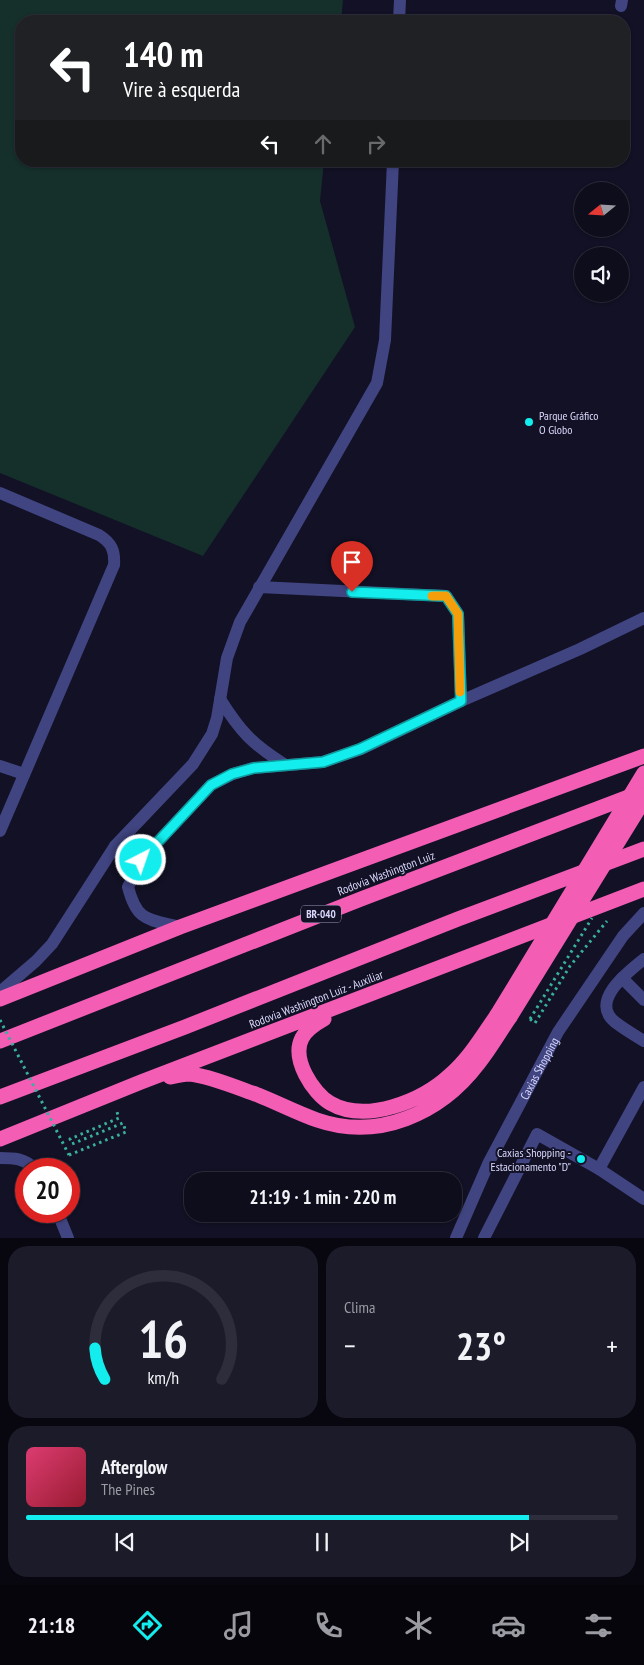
<!DOCTYPE html>
<html lang="pt">
<meta charset="utf-8">
<style>
body{margin:0;font-family:"PT Sans Narrow",sans-serif;background:#1c1b29;color:#f1f3f6;height:100vh;display:flex;flex-direction:column;font-size:19px;white-space:nowrap}
*{box-sizing:border-box;margin:0}
p{font-size:16px;color:#9b9ca3}
.icon{flex:none;width:28px;height:28px;fill:none;stroke:currentColor;stroke-width:2;stroke-linecap:round;stroke-linejoin:round}
.map{position:relative;height:1238px;overflow:hidden}
.panel{display:flex;flex-direction:column;gap:8px;padding:8px;background:#08070f;flex:1}
.panel>*{flex:none}
.banner{position:absolute;left:15px;top:15px;width:615px;height:152px;border-radius:20px;box-shadow:0 1px 4px #0004,0 0 0 1px #2e2d3b;background:#202124;color:#fff;overflow:hidden}
.needle{width:32px;rotate:252deg}
.controls{position:absolute;left:574px;top:182px;display:grid;gap:10px}
.controls a{display:grid;place-items:center;width:55px;height:55px;border-radius:50%;background:#0e0d1c;box-shadow:0 1px 4px #0004,0 0 0 1px #2e2d3b;font-size:25px}
.speed{position:absolute;left:15px;top:1158px;display:flex;gap:10px;font-size:25px;font-weight:700;text-align:center}
.speed>*{display:grid;place-content:center;width:65px;height:65px;border-radius:50%;background:#0e0d1c;box-shadow:0 1px 4px #0004,0 0 0 1px #2e2d3b;line-height:1}
.speed .limit{border:8px solid #d22;background:#fff;color:#111}
.pin{position:absolute;display:grid;place-items:center;width:42px;height:42px;color:#fff;margin:-51px -21px;border-radius:50% 50% 50% 0;rotate:-45deg;box-shadow:0 0 5px #0007}
.pin .icon{rotate:45deg}
.me{position:absolute;width:55px;margin:-28px;rotate:41deg;stroke-linejoin:round;filter:drop-shadow(0 0 4px #0008)}
.turn{display:flex;align-items:center;gap:18px;height:105px;padding:0 25px;font-size:22px}
.turn .icon{width:65px;height:65px;stroke-width:2.5}
.turn b{display:block;font-size:35px;line-height:42px}
.lanes{display:flex;align-items:center;height:48px;padding:0 25px;background:#0003;justify-content:center;gap:25px;direction:ltr}
.lanes .off{opacity:.35}
.big{font-size:38px;font-weight:700;line-height:1.1}
.panel .widget{flex:1;display:flex;flex-direction:column;justify-content:center;gap:8px;min-width:0;padding:0 18px;border-radius:20px;background:#1c1b29}
.panel .dial{align-items:center;gap:0}
.dial svg{height:130px;overflow:visible;fill:none;stroke:#2e2d3b;stroke-width:7;stroke-linecap:round;text-anchor:middle}
.dial text{fill:#f1f3f6;stroke:none}
.song{display:flex;align-items:center;gap:15px}
.cover{width:60px;height:60px;border-radius:8px;background:linear-gradient(135deg,hsl(340 70% 55%),hsl(350 70% 35%))}
.played{height:5px;border-radius:2px;background:linear-gradient(90deg,#13eded 85%,#2e2d3b 85%)}
.keys{display:flex;justify-content:space-around;direction:ltr}
.heat{display:flex;justify-content:space-between;align-items:center;font-size:28px;direction:ltr}
.panel .tiles{flex:1;display:grid;gap:8px;grid-template-columns:1fr 1fr}
.widget:last-child{grid-column:span 2}
.trip{position:absolute;left:184px;top:1172px;width:278px;height:50px;border-radius:20px;background:#0e0d1c;box-shadow:0 1px 4px #0004,0 0 0 1px #2e2d3b;font-weight:700;line-height:50px;text-align:center}
.dock{display:flex;height:80px;justify-content:space-around;align-items:center;background:#06050b;color:#9b9ca3}
.dock .icon{width:35px;height:35px}
.dock .on{color:#13eded}
.dock b{font-size:22px;color:#f1f3f6}
.map>svg:first-child{display:block}
.green{fill:#152f2b}
.lines{fill:none;stroke-linecap:round;stroke-linejoin:round}
.path{stroke:#39af9c;stroke-width:3;stroke-dasharray:2.5 4;stroke-linecap:butt}
.minor{stroke:#404481;stroke-width:12}
.highway{stroke:#f35db4;stroke-width:15}
.path-bridge{stroke:#39af9c;stroke-width:3;stroke-dasharray:2.5 4;stroke-linecap:butt}
.highway-bridge{stroke:#f35db4;stroke-width:15}
.route-casing{stroke:#0c9a9a;stroke-width:12}
.route{stroke:#13eded;stroke-width:9}
.slow{stroke:#f59e0b;stroke-width:9}
.poi-dot{fill:#13eded;stroke:#121125;stroke-width:2}
.labels{text-anchor:middle;dominant-baseline:central;stroke-width:4;stroke-linejoin:round;paint-order:stroke}
.shield{fill:#121125;stroke:#9d9cbc;stroke-width:1}
.shield-label{font-size:11px;font-weight:bold;fill:#d9d8fc}
.poi-label{font-size:12px;fill:#d9d8fc;stroke:#121125;text-anchor:start}
.street-label{font-size:12px;fill:#d9d8fc;stroke:#121125}
</style>
<div class="map">
<svg width="644" height="1238" viewBox="0 0 644 1238">
<rect width="100%" height="100%" fill="#121125"/>
<!-- green -->
<path class="green" d="M0 0H343L341 21H21V161H324L320 201 355 327 203 556 0 473Z"/>
<g class="lines">
<!-- path -->
<path class="path" d="M530 1019 535 1023 570 966 607 921
M69 1155 126 1132 123 1123 72 1144 70 1139 119 1118 116 1109"/>
<!-- minor -->
<g class="minor">
<path d="M621 6 622 0"/>
<path d="M399 21 400 0"/>
<path d="M0 493 99 535C112 543 115 551 114 565L0 831"/>
<path d="M259 587 446 596 458 614 461 701"/>
<path d="M220 699C240 731 252 744 284 764"/>
<path d="M0 766 24 774"/>
<path d="M115 846 141 860"/>
<path d="M180 927C148 919 137 922 128 887L141 860 154 846 211 785 233 774 253 768 323 762 361 749 461 701 580 649 644 618"/>
<path d="M644 959C628 972 589 1001 615 1022 624 1029 634 1035 644 1041"/>
<path d="M622 978 644 1000"/>
<path d="M0 992 36 961 52 944 115 846 193 764 212 734 217 718 227 658 240 622 377 383 385 340 393 161"/>
<path d="M0 1158C14 1158 24 1158 35 1169"/>
<path d="M599 1169 644 1087"/>
<path d="M57 1211 68 1238"/>
<path id="s1" d="M456 1238 489 1162 558 1032 623 936 644 913"/>
<path d="M484 1238 537 1134 599 1169 644 1199"/>
</g>
<!-- highway -->
<path class="highway" d="M0 999 180 927 644 756
M324 1019C315 1024 307 1029 302 1038 291 1059 313 1093 330 1103 366 1124 422 1101 450 1075 469 1059 483 1035 497 1015
M0 1041 361 899 644 791
M170 1077C176 1076 183 1074 189 1074 210 1076 238 1088 258 1095 278 1103 297 1113 317 1120 378 1141 440 1114 478 1064 490 1049 499 1033 510 1017
M0 1097 185 1027 458 919 644 849
M0 1139 141 1082 644 889"/>
<!-- path-bridge -->
<path class="path-bridge" d="M530 1019 592 918
M0 1020 69 1155"/>
<!-- highway-bridge -->
<path class="highway-bridge" d="M497 1015 644 773
M510 1017 644 800"/>
</g>
<g class="lines">
<!-- route casing -->
<g class="route-casing">
<path id="route" d="M141 860 211 785 232 774 254 768 323 762 360 749 461 701 458 614 446 596 352 592"/>
</g>
<!-- route -->
<use href="#route" class="route"/>
<!-- slow -->
<path class="slow" d="M432 596H446L458 614 460 692"/>
</g>
<!-- markers -->
<g class="poi-dot">
<circle cx="529" cy="422" r="5"/>
<circle cx="581" cy="1159" r="5"/>
</g>
<g class="labels">
<!-- shield labels -->
<rect class="shield" x="301" y="905.5" width="40" height="17" rx="4"/>
<g class="shield-label">
<text x="321" y="914">BR-040</text>
</g>
<!-- poi labels -->
<g class="poi-label">
<text x="539" y="415">Parque Gráfico<tspan x="539" dy="14">O Globo</tspan></text>
<text x="571" y="1152" text-anchor="end">Caxias Shopping -<tspan x="571" dy="14">Estacionamento "D"</tspan></text>
</g>
<!-- street labels -->
<g class="street-label">
<text transform="translate(386 873) rotate(-21)">Rodovia Washington Luiz</text>
<text transform="translate(316 999) rotate(-21)">Rodovia Washington Luiz - Auxiliar</text>
<text stroke="none"><textPath href="#s1" startOffset="189">Caxias Shopping</textPath></text>
</g>
</g>
</svg>
<div class="controls">
<a><svg class="needle" viewBox="-14 -14 28 28"><path d="M0-13l5 13h-10z" fill="#e53935"/><path d="M0 13l5-13h-10z" fill="#9b9ca3"/></svg></a>
<a><svg class="icon" aria-label="sound" viewBox="0 0 24 24"><path d="M4 9h4l5-4v14l-5-4H4zM17 9q2 3 0 6"/></svg></a>
</div>
<div class="speed"><div class="limit">20</div></div>
<div class="pin" style="left:352px;top:592px;background:#d93025"><svg class="icon" aria-label="arrive" viewBox="0 0 24 24"><path d="M6 21V4h12l-3 4 3 4H6"/></svg></div>
<svg class="me" style="left:141px;top:860px" viewBox="-20 -20 40 40"><circle r="17" fill="#13eded" stroke="#fff" stroke-width="3"/><path d="M0-11L8 9 0 5-8 9z" fill="#fff"/></svg>
<div class="trip">21:19 · 1 min · 220 m</div>
<div class="banner">
<div class="turn"><svg class="icon" aria-label="left" viewBox="0 0 24 24"><path d="M17 20v-9H6M10 6l-5 5 5 5"/></svg><div><b>140 m</b>Vire à esquerda</div></div>
<div class="lanes"><svg class="icon" aria-label="left" viewBox="0 0 24 24"><path d="M17 20v-9H6M10 6l-5 5 5 5"/></svg><svg class="icon off" aria-label="ahead" viewBox="0 0 24 24"><path d="M12 20V5M6 11l6-6 6 6"/></svg><svg class="icon off" aria-label="right" viewBox="0 0 24 24"><path d="M7 20v-9h11M14 6l5 5-5 5"/></svg></div>
</div>
</div>
<section class="panel">
<div class="tiles">
<div class="widget dial"><svg viewBox="0 0 100 80">
<path d="M14 69A42 42 0 1 1 86 69"/>
<path d="M14 69A42 42 0 0 1 8 50" stroke="#13eded"/>
<text x="50" y="56" font-size="32" font-weight="700">16</text>
<text x="50" y="72" font-size="11">km/h</text>
</svg></div>
<div class="widget"><p>Clima</p>
<div class="heat"><a>−</a><b class="big">23°</b><a>+</a></div>
</div>
<div class="widget">
<div class="song"><i class="cover"></i><div><b>Afterglow</b><p>The Pines</p></div></div>
<div class="played"></div>
<div class="keys"><svg class="icon" aria-label="previous" viewBox="0 0 24 24"><path d="M18 5L8 12l10 7zM5 5v14"/></svg><svg class="icon" aria-label="pause" viewBox="0 0 24 24"><path d="M8 5v14M16 5v14"/></svg><svg class="icon" aria-label="next" viewBox="0 0 24 24"><path d="M6 5l10 7-10 7zM19 5v14"/></svg></div>
</div>
</div>
</section>
<nav class="dock">
<b>21:18</b>
<svg class="icon on" aria-label="directions" viewBox="0 0 24 24"><path d="M12 3l9 9-9 9-9-9zM9 14v-3h6M13 9l2 2-2 2"/></svg>
<svg class="icon" aria-label="music" viewBox="0 0 24 24"><path d="M9 18V5l10-2v13"/><circle cx="6" cy="18" r="3"/><circle cx="16" cy="16" r="3"/></svg>
<svg class="icon" aria-label="phone" viewBox="0 0 24 24"><path d="M5 4h4l2 5-3 2q2 4 5 5l2-3 5 2v4C11 20 4 13 5 4z"/></svg>
<svg class="icon" aria-label="climate" viewBox="0 0 24 24"><path d="M12 3v18M4 7l16 10M4 17L20 7"/></svg>
<svg class="icon" aria-label="car" viewBox="0 0 24 24"><path d="M5 17H2v-5l4-1 3-4h7l3 4 3 1v5h-3M9 17h6M6 11h13"/><circle cx="7" cy="17" r="2"/><circle cx="17" cy="17" r="2"/></svg>
<svg class="icon" aria-label="filters" viewBox="0 0 24 24"><path d="M4 7h16M4 17h16"/><circle cx="9" cy="7" r="2"/><circle cx="15" cy="17" r="2"/></svg>
</nav>
